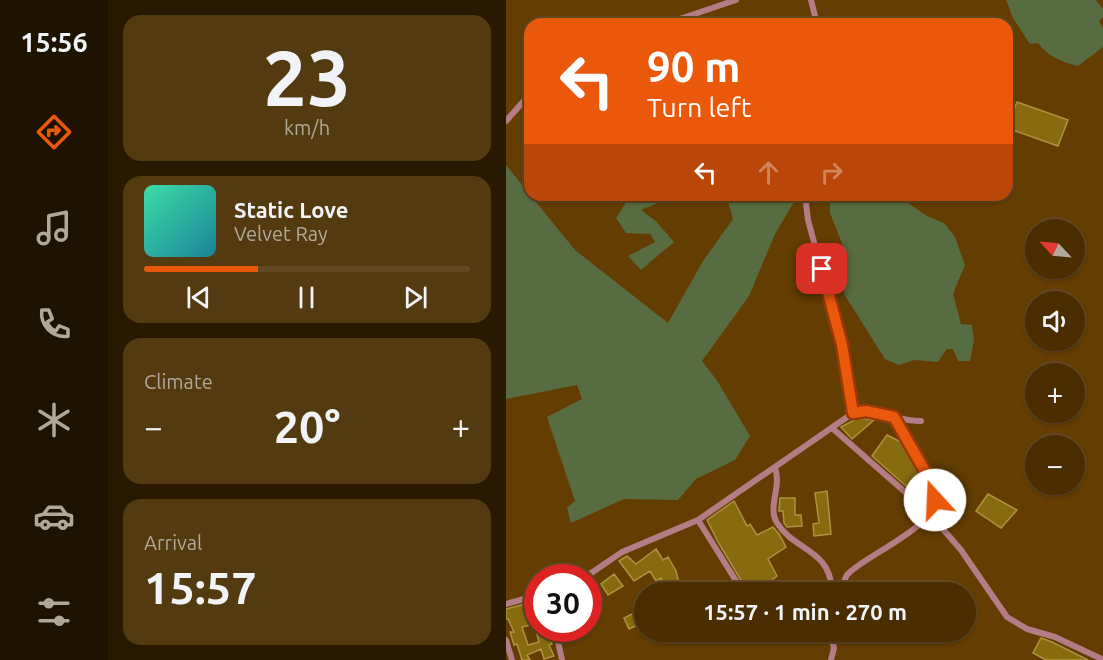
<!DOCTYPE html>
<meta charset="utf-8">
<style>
body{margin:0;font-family:Ubuntu,sans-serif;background:#543a10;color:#f1f3f6;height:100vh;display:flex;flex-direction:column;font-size:22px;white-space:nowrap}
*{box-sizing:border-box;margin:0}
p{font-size:20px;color:#b2a899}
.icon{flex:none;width:33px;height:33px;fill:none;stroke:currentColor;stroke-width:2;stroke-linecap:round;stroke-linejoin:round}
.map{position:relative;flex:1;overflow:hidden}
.panel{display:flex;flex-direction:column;gap:15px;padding:15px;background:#291901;width:398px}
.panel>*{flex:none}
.guide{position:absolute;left:18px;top:18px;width:489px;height:183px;border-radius:18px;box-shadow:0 2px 4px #0004,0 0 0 2px #614a23;background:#ea580c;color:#fff;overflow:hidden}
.needle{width:39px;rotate:296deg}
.buttons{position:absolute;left:519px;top:219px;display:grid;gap:12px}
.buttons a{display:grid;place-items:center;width:60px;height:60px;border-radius:50%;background:#4a2e01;box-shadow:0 2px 4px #0004,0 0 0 2px #614a23;font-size:30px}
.speed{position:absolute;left:18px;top:564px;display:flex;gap:12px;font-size:30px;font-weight:700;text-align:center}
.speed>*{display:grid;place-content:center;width:78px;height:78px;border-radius:50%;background:#4a2e01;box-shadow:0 2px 4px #0004,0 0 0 2px #614a23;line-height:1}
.speed .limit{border:9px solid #d22;background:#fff;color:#111}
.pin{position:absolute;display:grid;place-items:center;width:51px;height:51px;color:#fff;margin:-26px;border-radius:12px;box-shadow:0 3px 9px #0006}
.me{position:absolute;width:66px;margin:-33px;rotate:340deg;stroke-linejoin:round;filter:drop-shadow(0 0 4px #0008)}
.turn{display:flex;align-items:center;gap:21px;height:126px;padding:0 24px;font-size:27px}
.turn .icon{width:78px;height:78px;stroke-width:2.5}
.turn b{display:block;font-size:42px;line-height:51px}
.lanes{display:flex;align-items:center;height:57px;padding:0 24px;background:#0003;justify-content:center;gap:30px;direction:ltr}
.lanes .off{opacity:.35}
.big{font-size:45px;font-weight:600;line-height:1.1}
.panel .widget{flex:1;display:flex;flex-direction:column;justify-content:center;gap:9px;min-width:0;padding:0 21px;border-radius:18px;background:#543a10}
.panel .dial{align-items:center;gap:0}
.dial b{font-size:78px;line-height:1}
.song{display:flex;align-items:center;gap:18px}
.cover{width:72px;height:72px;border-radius:9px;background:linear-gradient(135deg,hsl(160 70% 55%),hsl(190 70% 35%))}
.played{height:6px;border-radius:3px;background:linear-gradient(90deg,#ea580c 35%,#614a23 35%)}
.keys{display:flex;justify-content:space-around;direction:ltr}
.heat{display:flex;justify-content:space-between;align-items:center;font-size:33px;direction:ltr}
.trip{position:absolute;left:128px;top:582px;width:342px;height:60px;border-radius:30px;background:#4a2e01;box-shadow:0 2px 4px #0004,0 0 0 2px #614a23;font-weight:600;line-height:60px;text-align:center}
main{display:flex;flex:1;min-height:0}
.tabs{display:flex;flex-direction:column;width:108px;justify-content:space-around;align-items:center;background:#1e1200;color:#b2a899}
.tabs .icon{width:42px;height:42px}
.tabs .on{color:#ea580c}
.tabs b{font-size:27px;color:#f1f3f6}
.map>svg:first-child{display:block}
.green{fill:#576c41}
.building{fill:#876c0f;stroke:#ae9240;stroke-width:1.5}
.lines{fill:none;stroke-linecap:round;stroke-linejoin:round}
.street{stroke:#b47c84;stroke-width:6}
.route-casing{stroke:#983908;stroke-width:15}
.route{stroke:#ea580c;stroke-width:10}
</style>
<main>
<nav class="tabs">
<b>15:56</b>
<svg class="icon on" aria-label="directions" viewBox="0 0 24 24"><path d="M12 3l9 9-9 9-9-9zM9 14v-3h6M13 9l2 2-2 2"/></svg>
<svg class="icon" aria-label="music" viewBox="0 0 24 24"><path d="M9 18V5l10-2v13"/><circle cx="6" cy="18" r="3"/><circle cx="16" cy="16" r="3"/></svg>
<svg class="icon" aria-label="phone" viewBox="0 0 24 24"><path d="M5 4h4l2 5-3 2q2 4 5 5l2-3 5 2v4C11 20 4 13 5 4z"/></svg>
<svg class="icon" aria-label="climate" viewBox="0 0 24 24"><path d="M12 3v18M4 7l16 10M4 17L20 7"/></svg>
<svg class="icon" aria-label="car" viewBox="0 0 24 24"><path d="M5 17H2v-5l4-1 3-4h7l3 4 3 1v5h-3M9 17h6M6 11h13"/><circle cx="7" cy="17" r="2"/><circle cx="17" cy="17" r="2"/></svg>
<svg class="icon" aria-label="filters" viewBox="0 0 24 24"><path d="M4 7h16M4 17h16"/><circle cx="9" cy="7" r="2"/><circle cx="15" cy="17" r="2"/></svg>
</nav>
<section class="panel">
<div class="widget dial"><b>23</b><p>km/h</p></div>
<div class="widget">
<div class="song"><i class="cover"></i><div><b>Static Love</b><p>Velvet Ray</p></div></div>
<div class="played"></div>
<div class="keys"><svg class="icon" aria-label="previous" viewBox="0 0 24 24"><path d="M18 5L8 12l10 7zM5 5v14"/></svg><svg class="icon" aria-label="pause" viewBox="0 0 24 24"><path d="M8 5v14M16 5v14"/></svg><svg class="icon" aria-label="next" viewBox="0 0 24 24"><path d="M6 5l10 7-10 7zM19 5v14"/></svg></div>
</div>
<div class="widget"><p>Climate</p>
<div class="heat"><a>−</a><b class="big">20°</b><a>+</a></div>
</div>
<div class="widget"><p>Arrival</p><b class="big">15:57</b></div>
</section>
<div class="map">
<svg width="598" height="660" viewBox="0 0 598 660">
<rect width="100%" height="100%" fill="#633d01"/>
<!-- green -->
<path class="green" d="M500 0H590L597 9V17L593 21 597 28V47L572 66C556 62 541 56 532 43L524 44 507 18Z
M0 165 69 250 162 323 197 261 227 219 220 195H292L269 234 243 296 196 361 212 382 244 436 229 460 190 479 172 500 118 499 65 523 61 508 69 501 41 417 76 399 71 385 0 399Z
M119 195H171L135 210 150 221 168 242 135 270 122 256 149 242 144 234 120 233 110 218 119 204Z
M324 195H390L421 216 438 223 449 237 459 265 447 294 455 324 466 325 468 340 464 361H452L447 349H441L432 362 408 360 393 365 379 359 338 294 341 256 324 213Z"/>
<!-- building -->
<path class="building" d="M511 102 562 120 552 146 501 128Z
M352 418 368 420 346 439 335 427Z
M381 435 397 443 421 483 424 496 418 502 366 456Z
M321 491 325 534 308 536 307 524 313 523 309 493Z
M482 494 511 510 495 528 470 511Z
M274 498H289V515H295L296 526 281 527 278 523 277 511H273Z
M228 501 241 526 244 524 251 535 267 527 273 534 280 547 262 559 271 576 267 579 275 592H262L261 590 242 592 212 542 201 520Z
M150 549 157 560 162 557 170 571 175 592H158L155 578 150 581 144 571 128 581 113 561 121 556 130 564Z
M108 574 117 586 102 595 95 584Z
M23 603 26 612 19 614 25 625 16 627 22 645 33 642 29 628H44L45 634 42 635 46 644 43 645 48 656 38 659 35 649 21 655 24 660H16L11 644 8 645 4 632H8L2 619H0V609Z
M138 608V622L123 629 118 618Z
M535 638 546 642 582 660H540L527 653Z"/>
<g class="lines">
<!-- street -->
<path class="street" d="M305 0 311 24
M159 24 230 0
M0 121 24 94
M299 195 302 220 336 345 347 413
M326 428 423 513 455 550 501 617 521 629 549 637 598 660
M269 468C276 487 261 507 271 523 289 551 323 549 326 589L332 592
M192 520 237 592
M78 578 116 552 192 520 347 413C371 410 392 421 415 421
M335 592C337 588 338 579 341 575 358 555 436 526 430 493 424 469 399 440 388 417
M0 604 32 595
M49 628 56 660
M324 632 328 648 325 660
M0 640 6 660"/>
</g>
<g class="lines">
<!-- route casing -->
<g class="route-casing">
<path id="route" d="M316 269 336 345 347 413 360 411 388 417 424 480 429 500"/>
</g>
<!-- route -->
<use href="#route" class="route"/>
</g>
</svg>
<div class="buttons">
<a><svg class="needle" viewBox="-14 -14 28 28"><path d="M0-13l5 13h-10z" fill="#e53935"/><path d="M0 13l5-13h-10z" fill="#b2a899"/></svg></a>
<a><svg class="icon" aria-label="sound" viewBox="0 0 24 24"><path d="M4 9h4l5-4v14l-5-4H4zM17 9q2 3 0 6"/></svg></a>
<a>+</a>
<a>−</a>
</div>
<div class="speed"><div class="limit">30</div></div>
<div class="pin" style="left:316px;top:269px;background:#d93025"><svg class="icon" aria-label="arrive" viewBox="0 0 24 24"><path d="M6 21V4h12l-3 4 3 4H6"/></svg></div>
<svg class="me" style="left:429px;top:500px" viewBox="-20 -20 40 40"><circle r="19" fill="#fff"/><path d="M0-13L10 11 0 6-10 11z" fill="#ea580c"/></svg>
<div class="trip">15:57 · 1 min · 270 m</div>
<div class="guide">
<div class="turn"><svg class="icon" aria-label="left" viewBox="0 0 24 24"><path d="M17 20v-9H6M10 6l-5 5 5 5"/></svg><div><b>90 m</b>Turn left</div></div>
<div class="lanes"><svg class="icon" aria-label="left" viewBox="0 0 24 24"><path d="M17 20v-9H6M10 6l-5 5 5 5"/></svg><svg class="icon off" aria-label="ahead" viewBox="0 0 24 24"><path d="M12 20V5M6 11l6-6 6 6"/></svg><svg class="icon off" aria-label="right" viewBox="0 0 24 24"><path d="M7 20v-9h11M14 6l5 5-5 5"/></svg></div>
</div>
</div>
</main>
